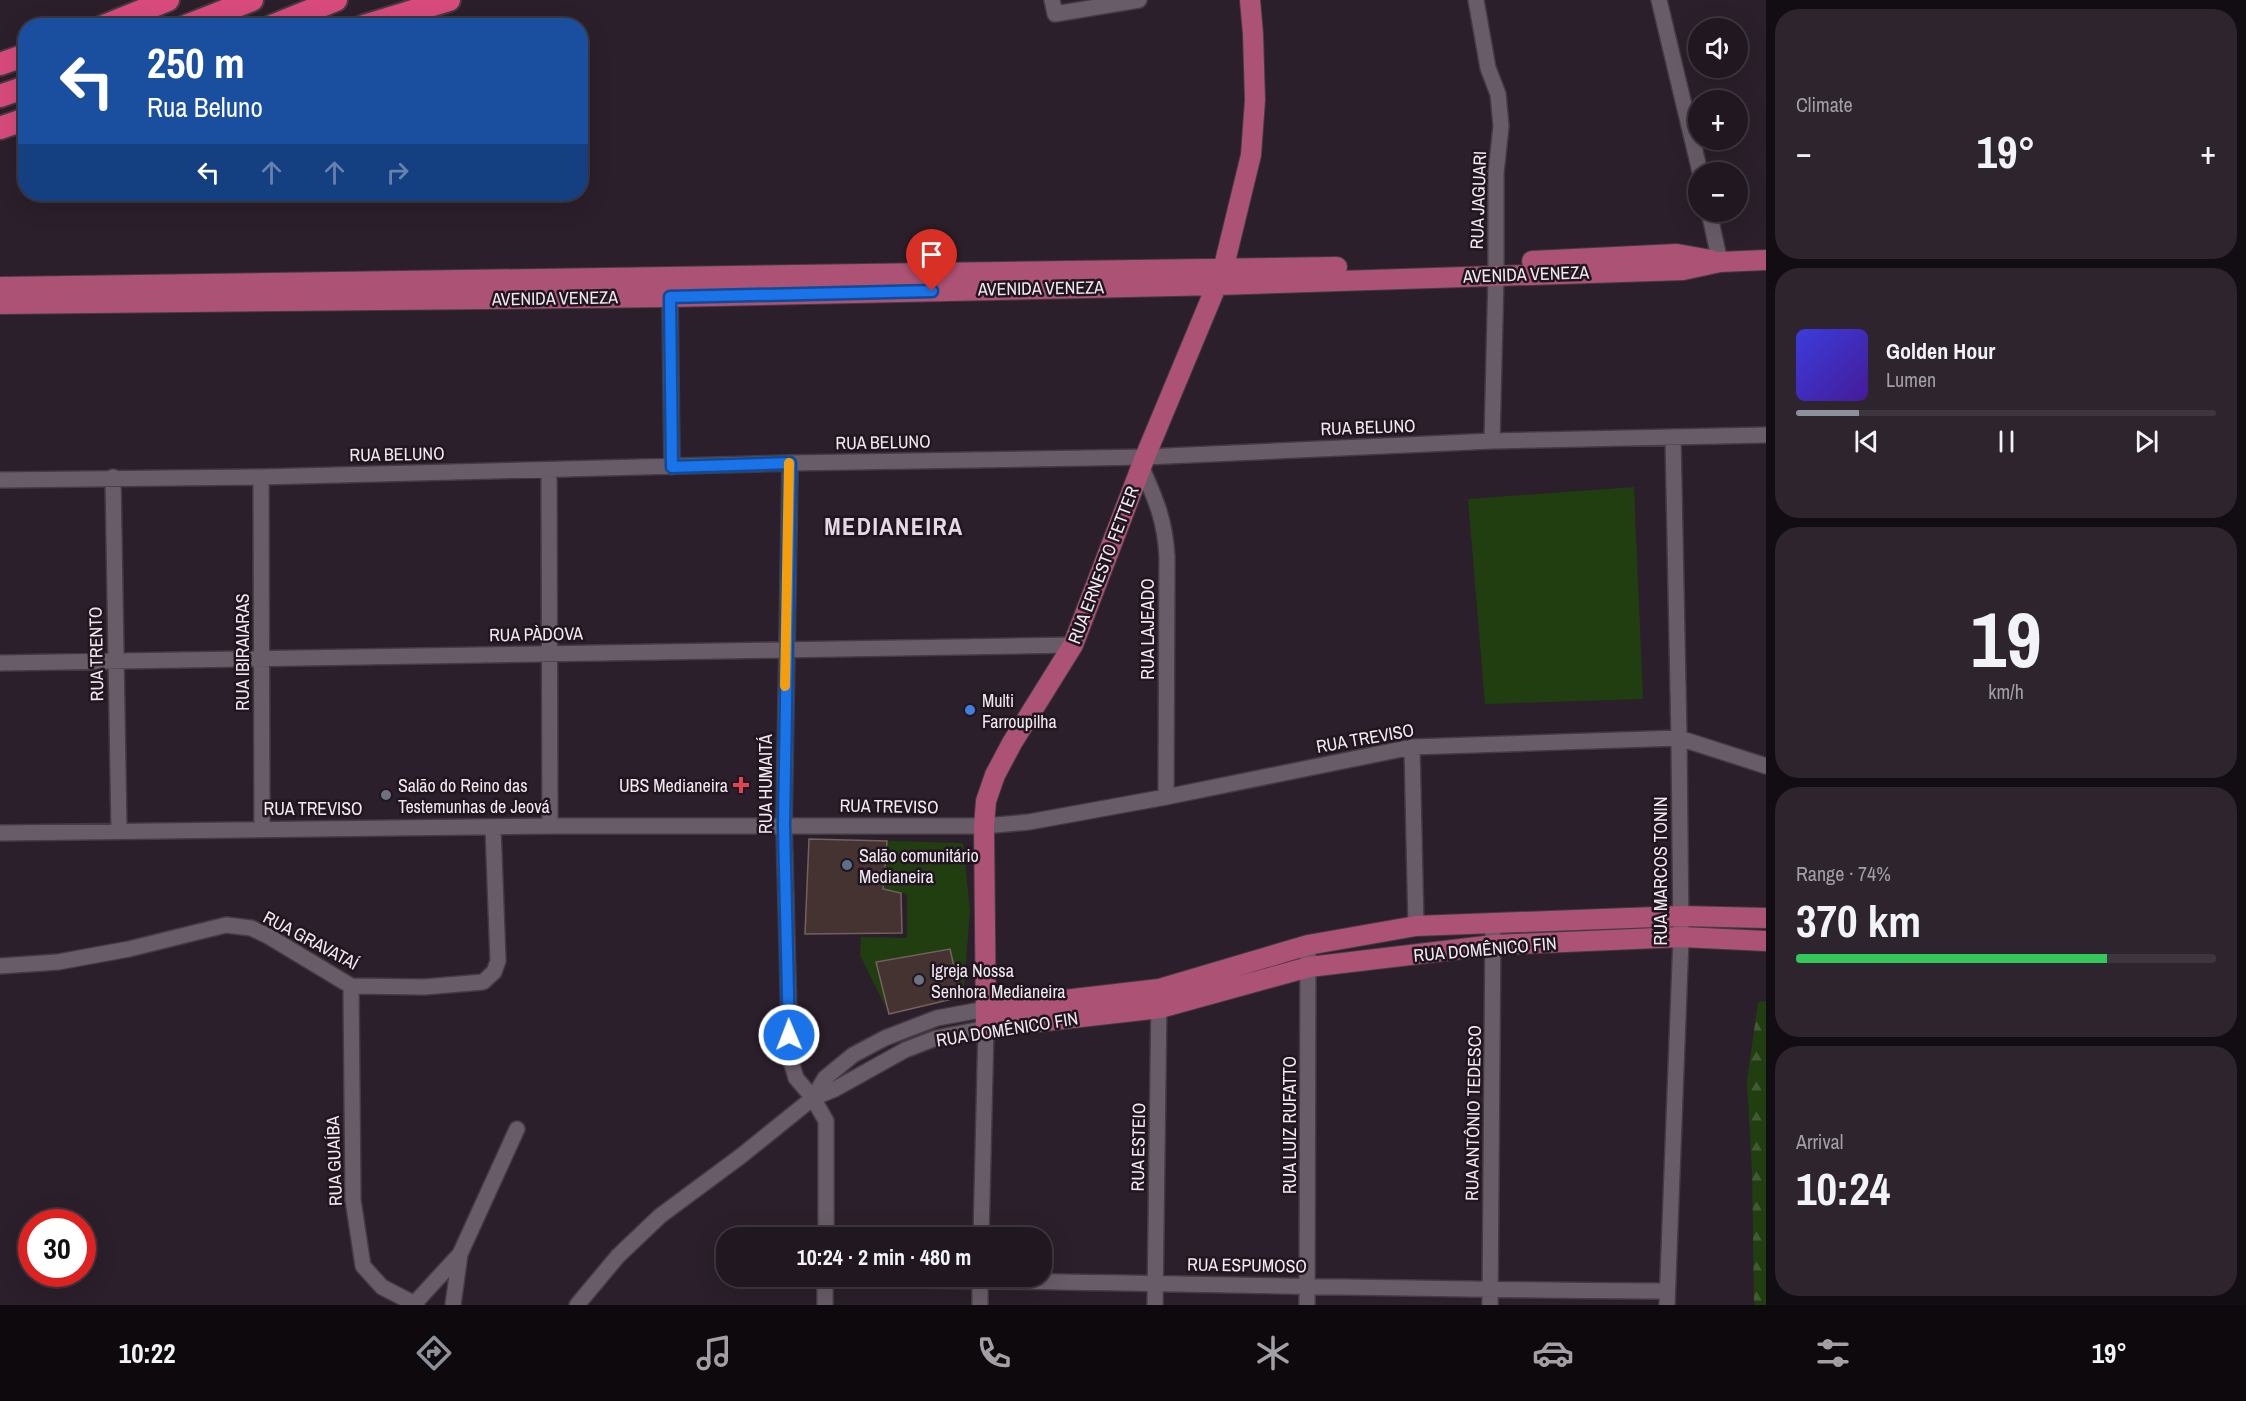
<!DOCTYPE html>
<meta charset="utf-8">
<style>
body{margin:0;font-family:"Archivo Narrow",sans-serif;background:#2d242d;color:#f1f3f6;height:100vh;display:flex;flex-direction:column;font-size:22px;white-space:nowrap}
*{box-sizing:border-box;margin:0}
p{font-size:20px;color:#a29fa5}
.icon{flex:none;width:33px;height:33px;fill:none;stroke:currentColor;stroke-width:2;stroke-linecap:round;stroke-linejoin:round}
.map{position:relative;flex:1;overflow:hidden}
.sheet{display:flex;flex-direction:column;gap:9px;padding:9px;background:#120d12;width:480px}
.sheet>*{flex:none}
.banner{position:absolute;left:18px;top:18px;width:570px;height:183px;border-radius:24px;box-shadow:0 6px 24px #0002,0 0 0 2px #3d363e;background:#1a4fa0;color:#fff;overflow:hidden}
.fabs{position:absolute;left:1688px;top:18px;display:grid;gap:12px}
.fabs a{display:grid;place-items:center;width:60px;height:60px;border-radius:50%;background:#201720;box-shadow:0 6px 24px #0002,0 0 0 2px #3d363e;font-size:30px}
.speed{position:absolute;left:18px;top:1209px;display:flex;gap:12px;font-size:30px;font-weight:700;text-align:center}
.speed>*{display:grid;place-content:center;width:78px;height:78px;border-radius:50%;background:#201720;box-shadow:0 6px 24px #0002,0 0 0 2px #3d363e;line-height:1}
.speed .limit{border:9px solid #d22;background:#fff;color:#111}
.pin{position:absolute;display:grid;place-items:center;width:51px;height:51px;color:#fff;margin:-62px -26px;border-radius:50% 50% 50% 0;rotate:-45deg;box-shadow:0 0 6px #0007}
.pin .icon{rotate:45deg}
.me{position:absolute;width:66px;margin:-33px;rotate:359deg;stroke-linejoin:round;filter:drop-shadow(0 0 4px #0008)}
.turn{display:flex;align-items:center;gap:21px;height:126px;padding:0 30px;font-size:27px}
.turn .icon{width:78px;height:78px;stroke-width:2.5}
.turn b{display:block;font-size:42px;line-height:51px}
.lanes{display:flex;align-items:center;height:57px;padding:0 30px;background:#0003;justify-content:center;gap:30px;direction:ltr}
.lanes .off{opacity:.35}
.big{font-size:45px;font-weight:700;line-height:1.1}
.sheet .widget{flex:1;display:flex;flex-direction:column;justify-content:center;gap:9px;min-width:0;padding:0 21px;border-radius:24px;background:#2d242d}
.sheet .dial{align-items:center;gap:0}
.dial b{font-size:78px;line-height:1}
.song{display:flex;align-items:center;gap:18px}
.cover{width:72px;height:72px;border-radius:9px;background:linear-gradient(135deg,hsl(240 70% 55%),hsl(260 70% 35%))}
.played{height:6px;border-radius:3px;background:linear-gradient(90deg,#8c9099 15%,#3d363e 15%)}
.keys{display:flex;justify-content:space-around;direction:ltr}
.heat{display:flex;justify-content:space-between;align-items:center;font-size:33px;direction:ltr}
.charge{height:9px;border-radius:4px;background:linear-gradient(90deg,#34c759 74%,#3d363e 0)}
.trip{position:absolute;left:716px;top:1227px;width:336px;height:60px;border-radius:24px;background:#201720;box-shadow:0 6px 24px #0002,0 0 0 2px #3d363e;font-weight:700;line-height:60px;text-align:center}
.dock{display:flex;height:96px;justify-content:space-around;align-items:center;background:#0d090d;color:#a29fa5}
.dock .icon{width:42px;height:42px}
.dock .current{color:#8c9099}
.dock b{font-size:27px;color:#f1f3f6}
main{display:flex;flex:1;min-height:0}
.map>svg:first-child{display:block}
.forest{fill:url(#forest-firs)}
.park{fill:#213e10}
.building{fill:#443330;stroke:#74615e;stroke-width:1.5}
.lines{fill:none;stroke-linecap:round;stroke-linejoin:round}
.minor-casing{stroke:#443a43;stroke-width:18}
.major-casing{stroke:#443a43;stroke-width:22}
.highway-casing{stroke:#443a43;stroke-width:26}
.minor{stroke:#695c69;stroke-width:15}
.major{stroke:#ac5274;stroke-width:20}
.highway{stroke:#d84b7c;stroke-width:22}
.route-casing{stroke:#114b97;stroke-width:15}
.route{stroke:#1a73e8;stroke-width:10}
.slow{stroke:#f59e0b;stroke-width:10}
.shop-dot{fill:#3f7fe0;stroke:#211620;stroke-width:2}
.health-dot{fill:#e0444e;stroke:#211620;stroke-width:2}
.worship-dot{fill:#6b7280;stroke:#211620;stroke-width:2}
.service-dot{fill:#5c6f8a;stroke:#211620;stroke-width:2}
.labels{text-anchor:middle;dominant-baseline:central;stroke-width:5;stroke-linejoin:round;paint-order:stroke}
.street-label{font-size:18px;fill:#f0e9f0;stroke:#211620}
.poi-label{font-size:18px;fill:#f0e9f0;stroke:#211620;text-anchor:start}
.district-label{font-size:24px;font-weight:bold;letter-spacing:1.5px;fill:#e7d8e6;stroke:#211620}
</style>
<main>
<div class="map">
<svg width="1766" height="1305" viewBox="0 0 1766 1305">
<defs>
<pattern id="forest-firs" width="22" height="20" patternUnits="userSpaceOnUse" patternTransform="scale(1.5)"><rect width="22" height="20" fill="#213e10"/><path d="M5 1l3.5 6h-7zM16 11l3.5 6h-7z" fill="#425a33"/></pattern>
</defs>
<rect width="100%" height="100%" fill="#2a1f2a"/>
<!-- forest -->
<path class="forest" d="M1766 1001V1305H1754L1752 1170 1747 1081 1758 1002Z"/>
<!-- park -->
<path class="park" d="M1634 487 1643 699 1485 704 1468 499Z
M887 841 963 843 970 910 964 987 889 1014 860 955 861 937 907 938V894L883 889Z"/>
<!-- building -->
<path class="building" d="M809 839 887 841 883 889 901 893 902 933 805 934Z
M950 949 961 997 889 1014 876 962Z"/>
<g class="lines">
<!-- minor casing -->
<g class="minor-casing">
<path id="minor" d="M1052 0 1055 14 1139 0
M1476 0 1488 68 1498 94 1501 126 1496 173V275L1492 441
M1659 0 1700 172
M1709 212 1720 262
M670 297 672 467
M790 463 784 825 790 1058 796 1078 813 1098 826 1121V1238
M1141 466C1156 500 1165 520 1167 557L1166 797
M549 470 550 826
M113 477 119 831
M261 477 262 828
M0 480 261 477 790 463 1145 457 1492 441 1766 435
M0 663 1073 645
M1412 747 1416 926
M0 833 550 826H984L1029 822 1166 797 1412 747 1679 738 1766 766
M0 966 58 962 129 949 226 925 251 928 268 936 351 986 424 987 483 982 494 972 498 961 493 827
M351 986 353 1200 363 1266 382 1287 417 1305
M813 1098 825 1078 853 1055 885 1038 937 1018 986 1009
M825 1279C1106 1281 1387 1290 1667 1291
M414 1304 460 1254
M453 1305 460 1254 517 1129
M577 1305 618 1256 660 1216 741 1156 813 1098 835 1089 905 1050 936 1038 986 1028 981 1238
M825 1305V1276
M980 1305V1276
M1155 1305 1159 998
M1307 1305 1308 945
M1490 1305 1493 921
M1667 1305 1681 937 1679 738 1673 437"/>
</g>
<!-- major casing -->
<g class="major-casing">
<path id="major" d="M1250 0 1253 34 1255 100 1251 155 1223 270 1145 457 1073 645 1012 743 995 775 986 801 984 826 986 1028 1160 1008 1309 967 1494 945 1681 937 1766 941
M1532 261 1677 254 1711 260
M0 287 1337 267
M0 304 670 297 1218 285 1683 270 1720 262 1766 260
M986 1009 1159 989 1308 945 1416 926 1681 916 1766 918"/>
</g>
<!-- highway casing -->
<g class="highway-casing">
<path id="highway" d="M104 26 168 0
M186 26 252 0
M272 26 336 0
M364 26 449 0
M0 64 26 55
M0 96 26 87
M0 128 26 119"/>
</g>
<!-- minor -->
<use href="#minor" class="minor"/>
<!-- major -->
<use href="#major" class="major"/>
<!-- highway -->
<use href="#highway" class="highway"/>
</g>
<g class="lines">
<!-- route casing -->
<g class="route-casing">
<path id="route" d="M789 1035 784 825 790 463 672 467 670 297 932 291"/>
</g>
<!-- route -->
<use href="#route" class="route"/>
<!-- slow -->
<path class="slow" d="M785 686 789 463"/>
</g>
<!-- markers -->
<circle class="shop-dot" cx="970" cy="710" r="6"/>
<path class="health-dot" d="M738 776h6v6h6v6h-6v6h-6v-6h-6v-6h6z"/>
<g class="worship-dot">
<circle cx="386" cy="795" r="6"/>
<circle cx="919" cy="980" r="6"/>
</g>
<circle class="service-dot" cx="847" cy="865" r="6"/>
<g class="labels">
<!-- street labels -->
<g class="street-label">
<text transform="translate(1478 200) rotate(-88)">RUA JAGUARI</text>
<text transform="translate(1526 274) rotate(-2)">AVENIDA VENEZA</text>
<text transform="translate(1041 288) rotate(-1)">AVENIDA VENEZA</text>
<text transform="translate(555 298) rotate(-1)">AVENIDA VENEZA</text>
<text transform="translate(1368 427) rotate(-2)">RUA BELUNO</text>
<text transform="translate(883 442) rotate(-1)">RUA BELUNO</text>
<text transform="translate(397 454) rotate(-1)">RUA BELUNO</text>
<text transform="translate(1103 565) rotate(-69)">RUA ERNESTO FETTER</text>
<text transform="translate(1147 629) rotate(-90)">RUA LAJEADO</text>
<text transform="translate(536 634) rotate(-1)">RUA PÀDOVA</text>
<text transform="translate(242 652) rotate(-90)">RUA IBIRAIARAS</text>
<text transform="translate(96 654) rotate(-91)">RUA TRENTO</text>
<text transform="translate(1365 738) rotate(-10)">RUA TREVISO</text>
<text transform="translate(765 784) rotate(-90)">RUA HUMAITÁ</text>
<text transform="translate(889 806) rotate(1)">RUA TREVISO</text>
<text x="313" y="808">RUA TREVISO</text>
<text transform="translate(1660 871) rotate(-90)">RUA MARCOS TONIN</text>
<text transform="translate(311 940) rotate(28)">RUA GRAVATAÍ</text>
<text transform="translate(1485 949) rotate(-5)">RUA DOMÊNICO FIN</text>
<text transform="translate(1007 1029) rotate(-9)">RUA DOMÊNICO FIN</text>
<text transform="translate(1473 1113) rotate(-89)">RUA ANTÔNIO TEDESCO</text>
<text transform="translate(1289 1125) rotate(-90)">RUA LUIZ RUFATTO</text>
<text transform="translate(1138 1147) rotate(-89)">RUA ESTEIO</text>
<text transform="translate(334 1161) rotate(-92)">RUA GUAÍBA</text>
<text transform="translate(1247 1265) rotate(1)">RUA ESPUMOSO</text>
</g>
<!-- poi labels -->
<g class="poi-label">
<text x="982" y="700">Multi<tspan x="982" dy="21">Farroupilha</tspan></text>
<text x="398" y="785">Salão do Reino das<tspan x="398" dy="21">Testemunhas de Jeová</tspan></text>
<text x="728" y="785" text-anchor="end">UBS Medianeira</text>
<text x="859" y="855">Salão comunitário<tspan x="859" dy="21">Medianeira</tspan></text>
<text x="931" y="970">Igreja Nossa<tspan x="931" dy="21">Senhora Medianeira</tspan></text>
</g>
<!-- district labels -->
<g class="district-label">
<text x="894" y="526">MEDIANEIRA</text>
</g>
</g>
</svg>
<div class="fabs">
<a><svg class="icon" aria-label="sound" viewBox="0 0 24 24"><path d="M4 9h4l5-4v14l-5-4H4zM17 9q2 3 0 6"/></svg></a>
<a>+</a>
<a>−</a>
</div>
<div class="speed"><div class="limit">30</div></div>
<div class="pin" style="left:932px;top:291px;background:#d93025"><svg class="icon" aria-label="arrive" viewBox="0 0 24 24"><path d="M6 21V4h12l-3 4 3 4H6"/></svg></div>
<svg class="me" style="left:789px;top:1035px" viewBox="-20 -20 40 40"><circle r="17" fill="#1a73e8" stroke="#fff" stroke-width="3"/><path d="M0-11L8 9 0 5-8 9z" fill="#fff"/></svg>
<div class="trip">10:24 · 2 min · 480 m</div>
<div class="banner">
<div class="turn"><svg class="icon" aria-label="left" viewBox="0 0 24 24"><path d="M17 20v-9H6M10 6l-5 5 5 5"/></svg><div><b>250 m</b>Rua Beluno</div></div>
<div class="lanes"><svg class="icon" aria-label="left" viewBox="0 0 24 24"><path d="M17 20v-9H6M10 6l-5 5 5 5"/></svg><svg class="icon off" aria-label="ahead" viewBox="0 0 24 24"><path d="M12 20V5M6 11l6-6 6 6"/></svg><svg class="icon off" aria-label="ahead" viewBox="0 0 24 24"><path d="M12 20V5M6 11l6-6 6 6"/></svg><svg class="icon off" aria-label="right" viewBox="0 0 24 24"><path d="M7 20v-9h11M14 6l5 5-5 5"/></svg></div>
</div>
</div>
<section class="sheet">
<div class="widget"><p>Climate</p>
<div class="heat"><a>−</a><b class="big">19°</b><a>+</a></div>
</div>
<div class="widget">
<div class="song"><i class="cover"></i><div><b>Golden Hour</b><p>Lumen</p></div></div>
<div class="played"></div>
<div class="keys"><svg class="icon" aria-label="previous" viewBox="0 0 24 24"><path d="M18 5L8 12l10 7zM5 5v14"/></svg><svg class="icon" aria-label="pause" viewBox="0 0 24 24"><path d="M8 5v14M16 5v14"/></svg><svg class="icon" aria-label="next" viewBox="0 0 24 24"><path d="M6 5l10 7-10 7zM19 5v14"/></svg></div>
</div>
<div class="widget dial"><b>19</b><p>km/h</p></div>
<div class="widget"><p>Range · 74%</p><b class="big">370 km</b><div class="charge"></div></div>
<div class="widget"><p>Arrival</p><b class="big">10:24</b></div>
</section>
</main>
<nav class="dock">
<b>10:22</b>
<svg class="icon current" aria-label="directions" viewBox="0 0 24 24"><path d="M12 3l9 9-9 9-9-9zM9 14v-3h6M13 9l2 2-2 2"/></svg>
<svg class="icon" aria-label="music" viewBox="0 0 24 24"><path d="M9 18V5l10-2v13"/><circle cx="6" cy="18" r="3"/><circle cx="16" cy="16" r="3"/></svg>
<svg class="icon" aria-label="phone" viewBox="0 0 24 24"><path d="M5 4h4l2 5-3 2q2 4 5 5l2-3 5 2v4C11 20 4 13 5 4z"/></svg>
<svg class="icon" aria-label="climate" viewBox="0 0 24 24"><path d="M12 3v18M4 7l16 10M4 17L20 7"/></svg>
<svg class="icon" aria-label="car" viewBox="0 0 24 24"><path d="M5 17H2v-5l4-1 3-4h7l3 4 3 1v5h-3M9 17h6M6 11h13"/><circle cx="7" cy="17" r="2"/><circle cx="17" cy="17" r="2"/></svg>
<svg class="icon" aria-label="filters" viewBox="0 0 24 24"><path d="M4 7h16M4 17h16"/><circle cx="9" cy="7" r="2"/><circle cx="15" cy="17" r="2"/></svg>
<b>19°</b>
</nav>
